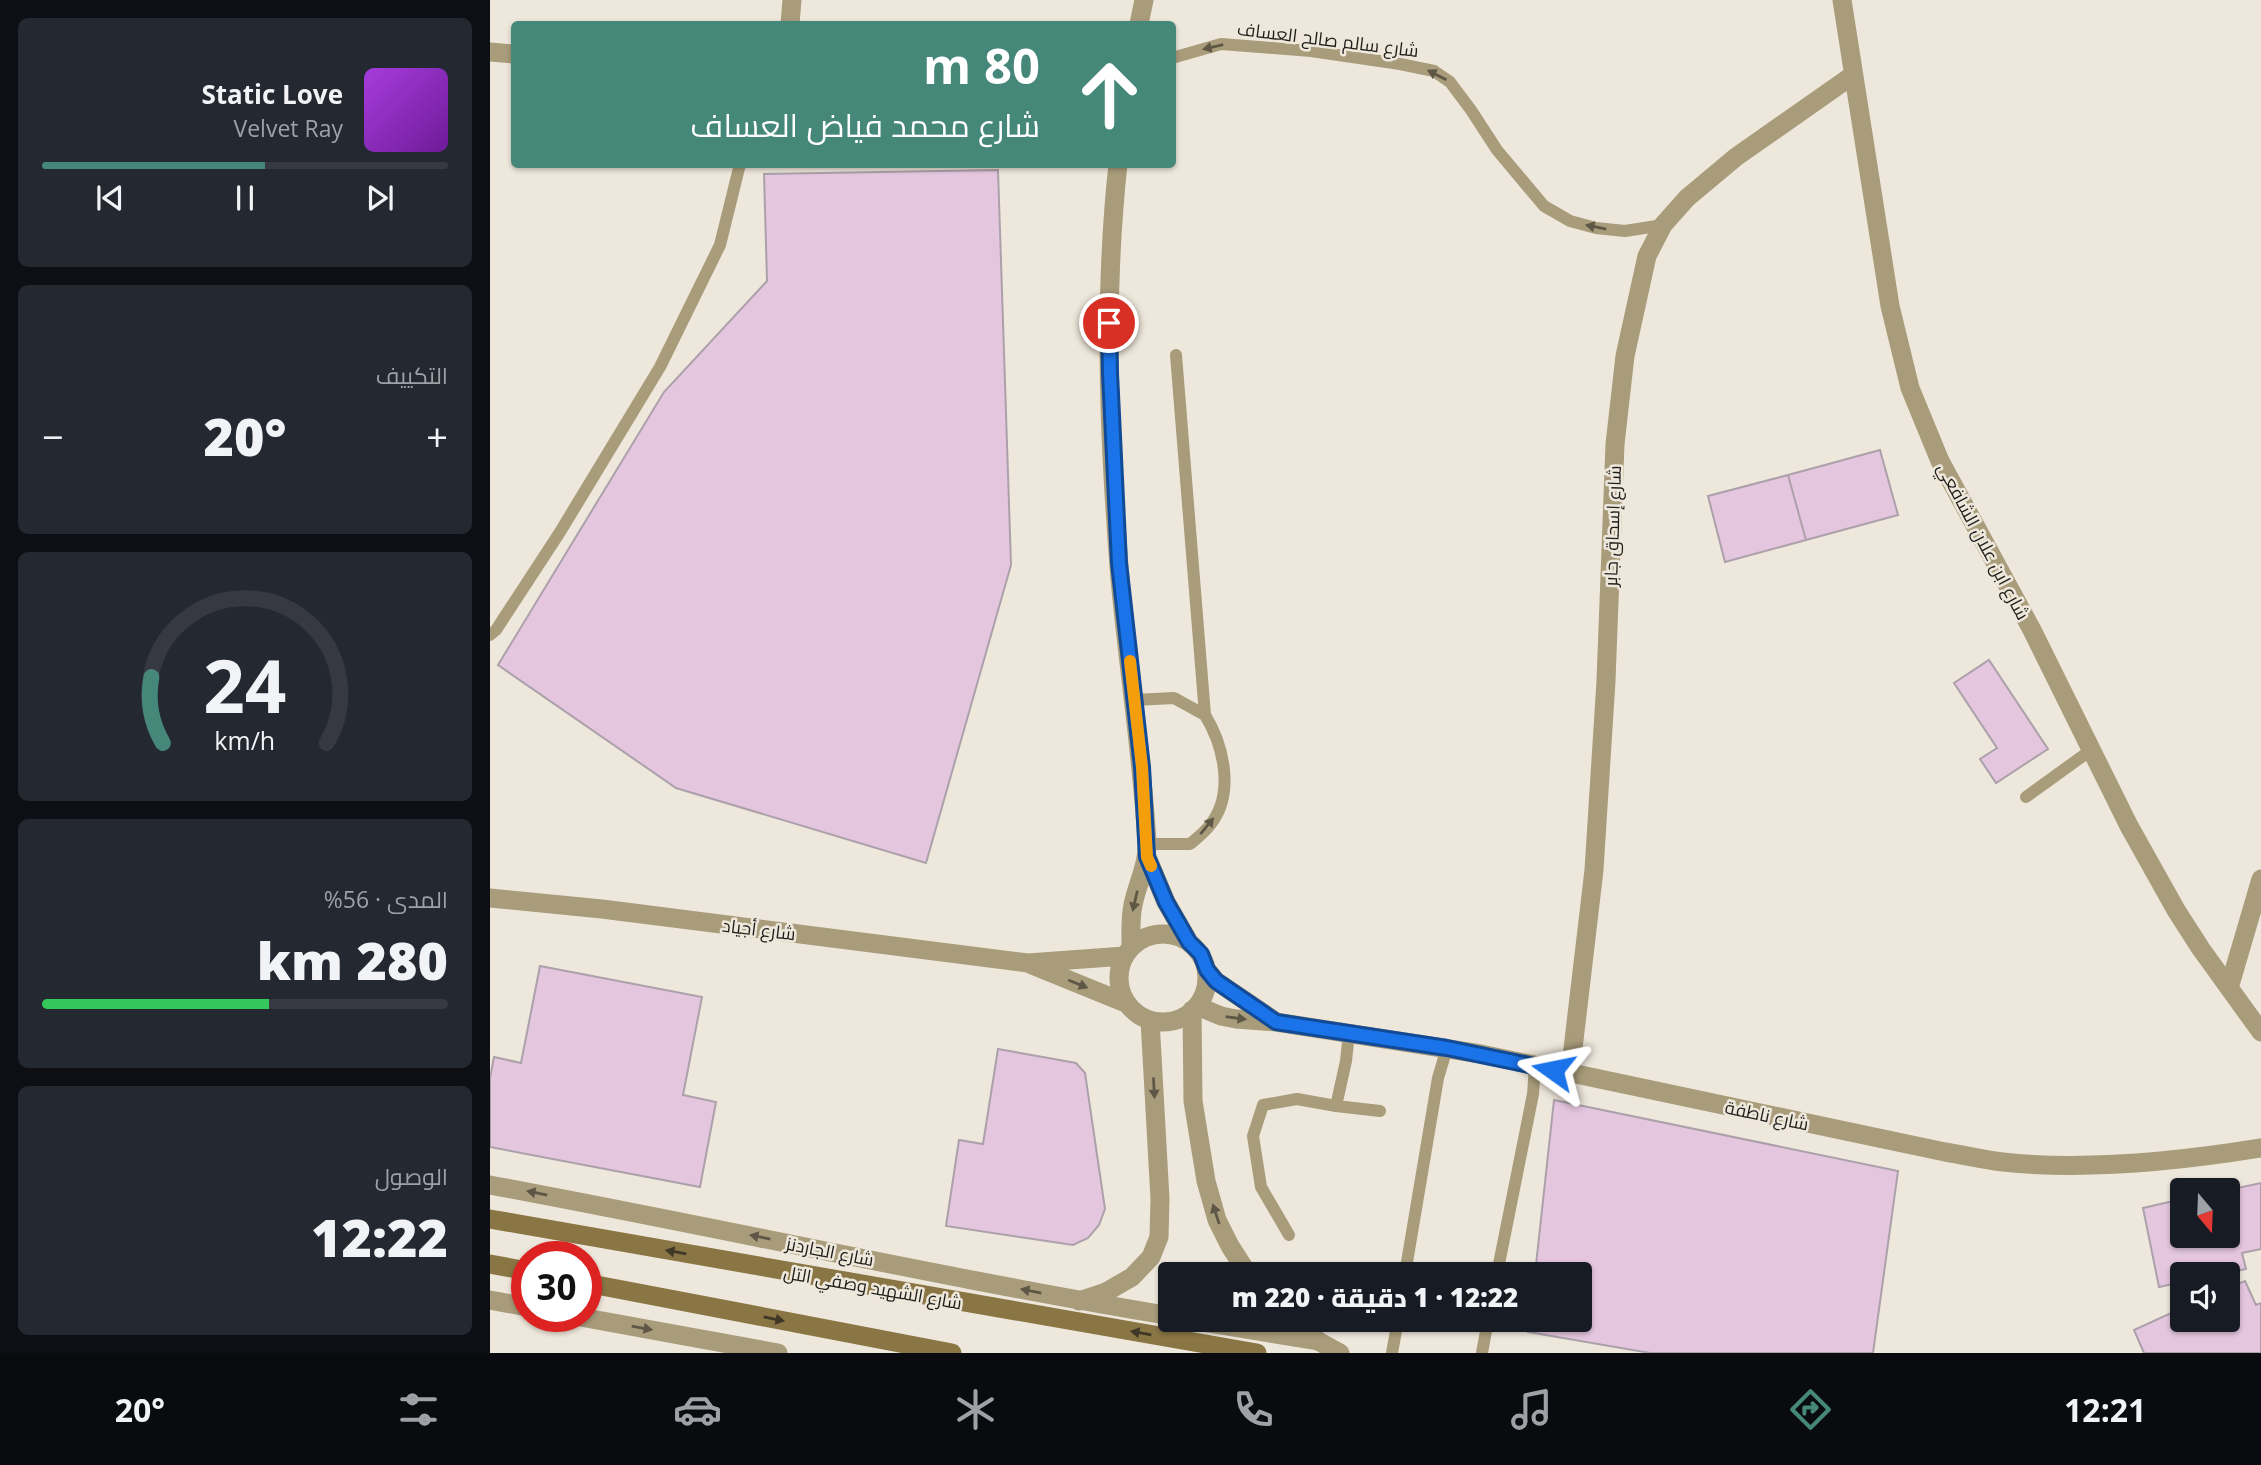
<!DOCTYPE html>
<html lang="ar">
<meta charset="utf-8">
<style>
body{margin:0;font-family:"Open Sans",Cairo,sans-serif;background:#242831;color:#f1f3f6;direction:rtl;height:100vh;display:flex;flex-direction:column;font-size:26px;white-space:nowrap}
*{box-sizing:border-box;margin:0}
p{font-size:23px;color:#9ea1a6}
.icon{flex:none;width:38px;height:38px;fill:none;stroke:currentColor;stroke-width:2;stroke-linecap:round;stroke-linejoin:round}
.map{position:relative;flex:1;overflow:hidden;direction:ltr}
.details{display:flex;flex-direction:column;gap:18px;padding:18px;background:#0d0f14;width:490px}
.details>*{flex:none}
.banner{position:absolute;left:21px;top:21px;width:665px;height:147px;border-radius:7px;box-shadow:0 2px 5px #0004;direction:rtl;background:#458779;color:#fff;overflow:hidden}
.needle{width:46px;rotate:161deg}
.fabs{position:absolute;left:1680px;top:1178px;display:grid;gap:14px}
.fabs a{display:grid;place-items:center;width:70px;height:70px;border-radius:7px;background:#171b24;box-shadow:0 2px 5px #0004;font-size:35px}
.speed{position:absolute;left:21px;top:1241px;display:flex;gap:14px;font-size:35px;font-weight:700;text-align:center}
.speed>*{display:grid;place-content:center;width:91px;height:91px;border-radius:50%;background:#171b24;box-shadow:0 2px 5px #0004;line-height:1}
.speed .limit{border:10px solid #d22;background:#fff;color:#111}
.pin{position:absolute;display:grid;place-items:center;width:60px;height:60px;color:#fff;margin:-30px;border:4px solid #fff;border-radius:50%;box-shadow:0 2px 7px #0007}
.me{position:absolute;width:77px;margin:-38px;rotate:282deg;stroke-linejoin:round;filter:drop-shadow(0 0 5px #0008)}
.turn{display:flex;align-items:center;gap:24px;height:147px;padding:0 21px;font-size:32px}
.turn .icon{width:91px;height:91px;stroke-width:2.5}
.turn b{display:block;font-size:49px;line-height:60px}
.big{font-size:52px;font-weight:800;line-height:1.1}
.details .card{flex:1;display:flex;flex-direction:column;justify-content:center;gap:10px;min-width:0;padding:0 24px;border-radius:10px;background:#242831}
.details .dial{align-items:center;gap:0}
.dial svg{height:182px;overflow:visible;fill:none;stroke:#363941;stroke-width:7;stroke-linecap:round;text-anchor:middle}
.dial text{fill:#f1f3f6;stroke:none}
.song{display:flex;align-items:center;gap:21px}
.cover{width:84px;height:84px;border-radius:10px;background:linear-gradient(135deg,hsl(280 70% 55%),hsl(280 70% 35%))}
.played{height:7px;border-radius:4px;background:linear-gradient(90deg,#458779 55%,#363941 55%)}
.keys{display:flex;justify-content:space-around;direction:ltr}
.heat{display:flex;justify-content:space-between;align-items:center;font-size:38px;direction:ltr}
.charge{height:10px;border-radius:5px;background:linear-gradient(90deg,#34c759 56%,#363941 0)}
.trip{position:absolute;left:668px;top:1262px;width:434px;height:70px;border-radius:7px;background:#171b24;box-shadow:0 2px 5px #0004;font-weight:800;line-height:70px;text-align:center;direction:rtl}
.tab-bar{display:flex;height:112px;justify-content:space-around;align-items:center;background:#090b0e;color:#9ea1a6}
.tab-bar .icon{width:49px;height:49px}
.tab-bar .selected{color:#458779}
.tab-bar b{font-size:32px;color:#f1f3f6}
main{display:flex;flex:1;min-height:0}
.map>svg:first-child{display:block}
.building{fill:#e4c6de;stroke:#aca1aa;stroke-width:2}
.lines{fill:none;stroke-linecap:round;stroke-linejoin:round}
.service{stroke:#a99c7b;stroke-width:12}
.minor{stroke:#a99c7b;stroke-width:19}
.tertiary{stroke:#a99c7b;stroke-width:19}
.secondary{stroke:#8a7644;stroke-width:19}
.oneway{fill:#5e5746}
.oneway2{fill:#403827}
.route-casing{stroke:#114b97;stroke-width:18}
.route{stroke:#1a73e8;stroke-width:12}
.slow{stroke:#f59e0b;stroke-width:12}
.labels{text-anchor:middle;dominant-baseline:central;stroke-width:5;stroke-linejoin:round;paint-order:stroke}
.street-label{font-size:18px;fill:#201e1a;stroke:#eee7db}
</style>
<main>
<div class="map">
<svg width="1771" height="1353" viewBox="0 0 1771 1353">
<rect width="100%" height="100%" fill="#eee7db"/>
<!-- building -->
<path class="building" d="M508 170 521 565 436 863 186 788 8 665 174 392 277 281 274 174Z
M1390 450 1408 515 1316 540 1298 475Z
M1298 475 1316 540 1235 562 1218 496Z
M1499 660 1558 749 1506 783 1490 759 1507 748 1464 683Z
M50 966 212 997 193 1095 226 1102 210 1187 0 1147V1078L4 1057 31 1063Z
M508 1049 586 1063 595 1073 615 1209 609 1225 598 1238 583 1245 456 1226 469 1140 493 1144Z
M1064 1100 1408 1171 1383 1353H1160L1038 1332 1040 1320H1090V1274H1045Z
M1771 1183V1249L1752 1253 1756 1269 1732 1274H1692V1282L1669 1287 1653 1208 1692 1199V1236H1738V1190Z
M1755 1281 1766 1305 1771 1303V1353H1654L1644 1330 1692 1308V1320H1738V1288Z"/>
<g class="lines">
<!-- service -->
<path class="service" d="M682 58 731 44 821 51 910 64 944 71 960 82 981 110 1007 150 1054 206 1080 221 1106 228 1135 231 1173 225
M0 635 6 630 70 532 170 367 230 245 250 164
M644 700 684 698 715 715
M1536 797 1601 750
M657 844H700C707 838 715 832 720 825 745 794 734 746 715 715L686 355
M846 1106 890 1111
M799 1235 771 1187 763 1136 773 1105 807 1099 846 1106 856 1061 859 1033
M915 1274 948 1078 957 1048
M1007 1274 1043 1094 1045 1066
M902 1353 908 1320
M992 1353 998 1320"/>
<!-- minor -->
<path class="minor" d="M1352 0 1400 306 1420 388 1450 461 1542 630 1639 826 1686 910 1711 949 1771 1032
M300 24 302 0
M649 24 654 0
M0 52 24 54
M628 164C613 302 619 441 630 579 638 667 652 754 657 843 658 865 647 884 643 905 640 919 641 933 641 947
M657 857 676 902 699 942
M0 898 112 909 538 963 635 956
M629 978a44 44 0 1 1 88 0a44 44 0 1 1-88 0Z
M542 965 638 1004
M717 970 726 981 785 1021
M1739 988 1771 879
M707 1006 731 1016 746 1019 786 1022 991 1054 1455 1152C1474 1155 1494 1160 1513 1162 1594 1171 1691 1161 1771 1148
M702 1010 703 1101 716 1181 727 1220 740 1246 758 1274
M1080 1074 1104 870 1116 681 1125 444 1135 356 1157 256 1173 225 1197 198 1246 157 1363 75
M589 1301 616 1292 642 1277 661 1257 669 1237 670 1199 660 1020
M804 1320 828 1341"/>
<!-- tertiary -->
<path class="tertiary" d="M0 1185C227 1227 453 1278 681 1316
M0 1300 37 1307
M85 1316 288 1353
M700 1320 828 1341 850 1353"/>
<!-- secondary -->
<path class="secondary" d="M0 1219 767 1353
M0 1264 37 1271
M96 1283 462 1353"/>
</g>
<!-- one-way arrows -->
<defs><path id="oneway-solid" d="M-6-.8H1V-3.2L6.5 0L1 3.2V.8H-6Z" transform="scale(1.75)"/></defs>
<g class="oneway">
<use href="#oneway-solid" transform="translate(723 47) rotate(167)"/>
<use href="#oneway-solid" transform="translate(947 75) rotate(-153)"/>
<use href="#oneway-solid" transform="translate(1106 227) rotate(-169)"/>
<use href="#oneway-solid" transform="translate(717 826) rotate(-51)"/>
<use href="#oneway-solid" transform="translate(645 901) rotate(103)"/>
<use href="#oneway-solid" transform="translate(588 984) rotate(22)"/>
<use href="#oneway-solid" transform="translate(746 1018) rotate(8)"/>
<use href="#oneway-solid" transform="translate(664 1088) rotate(87)"/>
<use href="#oneway-solid" transform="translate(47 1193) rotate(-169)"/>
<use href="#oneway-solid" transform="translate(726 1214) rotate(-108)"/>
<use href="#oneway-solid" transform="translate(270 1237) rotate(-169)"/>
<use href="#oneway-solid" transform="translate(541 1291) rotate(-169)"/>
<use href="#oneway-solid" transform="translate(152 1328) rotate(10)"/>
</g>
<g class="oneway2">
<use href="#oneway-solid" transform="translate(186 1252) rotate(-170)"/>
<use href="#oneway-solid" transform="translate(284 1319) rotate(11)"/>
<use href="#oneway-solid" transform="translate(651 1333) rotate(-170)"/>
</g>
<g class="lines">
<!-- route casing -->
<g class="route-casing">
<path id="route" d="M619 323 620 373 629 563 652 767 657 857 676 902 699 942 711 954 717 970 726 981 786 1022 957 1048 1063 1070"/>
</g>
<!-- route -->
<use href="#route" class="route"/>
<!-- slow -->
<path class="slow" d="M640 661 652 767 657 857 661 866"/>
</g>
<g class="labels">
<!-- street labels -->
<g class="street-label">
<text transform="translate(838 39) rotate(7)">شارع سالم صالح العساف</text>
<text transform="translate(1122 526) rotate(-88)">شارع إسحاق جابر</text>
<text transform="translate(1494 541) rotate(62)">شارع ابن علان الشافعي</text>
<text transform="translate(269 929) rotate(7)">شارع أجياد</text>
<text transform="translate(1277 1115) rotate(12)">شارع ناطفة</text>
<text transform="translate(340 1251) rotate(11)">شارع الجاردنز</text>
<text transform="translate(383 1287) rotate(10)">شارع الشهيد وصفي التل</text>
</g>
</g>
</svg>
<div class="fabs">
<a><svg class="needle" viewBox="-14 -14 28 28"><path d="M0-13l5 13h-10z" fill="#e53935"/><path d="M0 13l5-13h-10z" fill="#9ea1a6"/></svg></a>
<a><svg class="icon" aria-label="sound" viewBox="0 0 24 24"><path d="M4 9h4l5-4v14l-5-4H4zM17 9q2 3 0 6"/></svg></a>
</div>
<div class="speed"><div class="limit">30</div></div>
<div class="pin" style="left:619px;top:323px;background:#d93025"><svg class="icon" aria-label="arrive" viewBox="0 0 24 24"><path d="M6 21V4h12l-3 4 3 4H6"/></svg></div>
<svg class="me" style="left:1063px;top:1070px" viewBox="-20 -20 40 40"><path d="M0-17L14 15 0 8-14 15z" fill="#1a73e8" stroke="#fff" stroke-width="4"/></svg>
<div class="trip">12:22 · 1 دقيقة · 220 m</div>
<div class="banner">
<div class="turn"><svg class="icon" aria-label="ahead" viewBox="0 0 24 24"><path d="M12 20V5M6 11l6-6 6 6"/></svg><div><b>80 m</b>شارع محمد فياض العساف</div></div>
</div>
</div>
<section class="details">
<div class="card">
<div class="song"><i class="cover"></i><div><b>Static Love</b><p>Velvet Ray</p></div></div>
<div class="played"></div>
<div class="keys"><svg class="icon" aria-label="previous" viewBox="0 0 24 24"><path d="M18 5L8 12l10 7zM5 5v14"/></svg><svg class="icon" aria-label="pause" viewBox="0 0 24 24"><path d="M8 5v14M16 5v14"/></svg><svg class="icon" aria-label="next" viewBox="0 0 24 24"><path d="M6 5l10 7-10 7zM19 5v14"/></svg></div>
</div>
<div class="card"><p>التكييف</p>
<div class="heat"><a>−</a><b class="big">20°</b><a>+</a></div>
</div>
<div class="card dial"><svg viewBox="0 0 100 80">
<path d="M14 69A42 42 0 1 1 86 69"/>
<path d="M14 69A42 42 0 0 1 9 40" stroke="#458779"/>
<text x="50" y="56" font-size="32" font-weight="700">24</text>
<text x="50" y="72" font-size="11">km/h</text>
</svg></div>
<div class="card"><p>المدى · 56%</p><b class="big">280 km</b><div class="charge"></div></div>
<div class="card"><p>الوصول</p><b class="big">12:22</b></div>
</section>
</main>
<nav class="tab-bar">
<b>12:21</b>
<svg class="icon selected" aria-label="directions" viewBox="0 0 24 24"><path d="M12 3l9 9-9 9-9-9zM9 14v-3h6M13 9l2 2-2 2"/></svg>
<svg class="icon" aria-label="music" viewBox="0 0 24 24"><path d="M9 18V5l10-2v13"/><circle cx="6" cy="18" r="3"/><circle cx="16" cy="16" r="3"/></svg>
<svg class="icon" aria-label="phone" viewBox="0 0 24 24"><path d="M5 4h4l2 5-3 2q2 4 5 5l2-3 5 2v4C11 20 4 13 5 4z"/></svg>
<svg class="icon" aria-label="climate" viewBox="0 0 24 24"><path d="M12 3v18M4 7l16 10M4 17L20 7"/></svg>
<svg class="icon" aria-label="car" viewBox="0 0 24 24"><path d="M5 17H2v-5l4-1 3-4h7l3 4 3 1v5h-3M9 17h6M6 11h13"/><circle cx="7" cy="17" r="2"/><circle cx="17" cy="17" r="2"/></svg>
<svg class="icon" aria-label="filters" viewBox="0 0 24 24"><path d="M4 7h16M4 17h16"/><circle cx="9" cy="7" r="2"/><circle cx="15" cy="17" r="2"/></svg>
<b>20°</b>
</nav>
